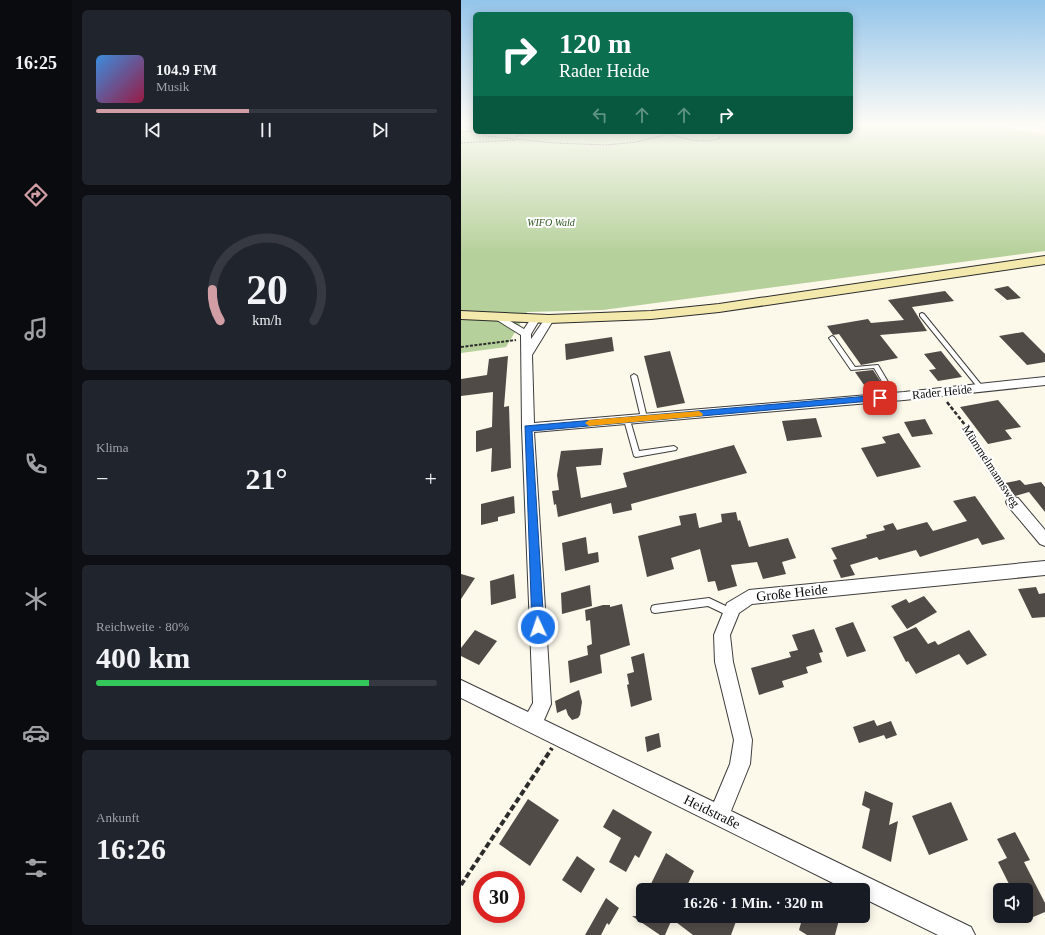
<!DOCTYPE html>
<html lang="de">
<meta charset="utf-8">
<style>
body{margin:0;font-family:"Times New Roman",serif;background:#20242c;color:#f1f3f6;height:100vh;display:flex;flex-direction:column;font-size:15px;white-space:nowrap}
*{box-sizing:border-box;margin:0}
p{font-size:13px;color:#9ea1a6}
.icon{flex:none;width:22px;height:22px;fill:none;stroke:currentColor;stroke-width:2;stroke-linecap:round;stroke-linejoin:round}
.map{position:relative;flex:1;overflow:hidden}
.details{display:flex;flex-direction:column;gap:10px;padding:10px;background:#0d0f14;width:389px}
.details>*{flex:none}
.hud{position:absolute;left:12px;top:12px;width:380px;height:122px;border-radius:6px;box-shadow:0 2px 10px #0003;background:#0b6e4f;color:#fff;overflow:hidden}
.tools{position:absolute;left:532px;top:883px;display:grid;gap:8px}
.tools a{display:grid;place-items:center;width:40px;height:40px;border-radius:6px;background:#171b24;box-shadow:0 2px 10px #0003;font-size:20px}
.speed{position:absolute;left:12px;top:871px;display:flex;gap:8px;font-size:20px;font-weight:700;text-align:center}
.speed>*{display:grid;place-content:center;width:52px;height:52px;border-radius:50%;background:#171b24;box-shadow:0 2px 10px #0003;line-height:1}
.speed .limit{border:6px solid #d22;background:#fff;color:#111}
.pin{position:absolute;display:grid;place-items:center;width:34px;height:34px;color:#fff;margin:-17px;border-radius:8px;box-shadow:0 2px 6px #0006}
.me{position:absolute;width:44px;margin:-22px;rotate:357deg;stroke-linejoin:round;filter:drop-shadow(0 0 3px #0008)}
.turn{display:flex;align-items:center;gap:14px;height:84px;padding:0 20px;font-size:18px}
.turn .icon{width:52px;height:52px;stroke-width:2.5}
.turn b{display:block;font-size:28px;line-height:34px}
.lanes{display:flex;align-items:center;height:38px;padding:0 20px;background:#0003;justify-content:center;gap:20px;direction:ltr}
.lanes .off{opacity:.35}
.big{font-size:30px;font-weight:700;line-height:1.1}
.details .tile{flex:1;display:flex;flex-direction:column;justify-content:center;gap:6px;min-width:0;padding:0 14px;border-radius:6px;background:#20242c}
.details .dial{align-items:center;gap:0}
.dial svg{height:104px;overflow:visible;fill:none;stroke:#363941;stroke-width:7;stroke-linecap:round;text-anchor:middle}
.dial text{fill:#f1f3f6;stroke:none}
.song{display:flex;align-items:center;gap:12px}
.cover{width:48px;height:48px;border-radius:6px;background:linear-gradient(135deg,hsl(210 70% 55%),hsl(340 70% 35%))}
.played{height:4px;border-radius:2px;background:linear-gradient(90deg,#d09ea4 45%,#363941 45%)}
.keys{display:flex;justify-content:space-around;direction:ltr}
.heat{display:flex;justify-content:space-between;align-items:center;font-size:22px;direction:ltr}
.charge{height:6px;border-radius:3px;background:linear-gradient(90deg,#34c759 80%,#363941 0)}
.trip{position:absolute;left:175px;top:883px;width:234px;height:40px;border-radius:6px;background:#171b24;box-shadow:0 2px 10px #0003;font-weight:700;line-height:40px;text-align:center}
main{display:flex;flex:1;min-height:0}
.dock{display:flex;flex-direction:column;width:72px;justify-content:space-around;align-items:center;background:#090b0e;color:#9ea1a6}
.dock .icon{width:28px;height:28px}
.dock .selected{color:#d09ea4}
.dock b{font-size:18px;color:#f1f3f6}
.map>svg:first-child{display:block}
.forest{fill:#b5d09a}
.building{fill:#514b48}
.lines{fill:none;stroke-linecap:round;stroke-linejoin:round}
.service-casing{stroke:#3d3d3d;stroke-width:2}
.minor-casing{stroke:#3d3d3d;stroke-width:2}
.secondary-casing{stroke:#2c2c2c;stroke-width:2}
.path-far3{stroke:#2c2c2c;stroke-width:1;stroke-dasharray:2 1;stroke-linecap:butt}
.path-far2{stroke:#2c2c2c;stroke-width:2;stroke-dasharray:3 1.5;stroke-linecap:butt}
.path-far1{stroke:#2c2c2c;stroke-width:2.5;stroke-dasharray:4 2;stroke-linecap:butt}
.path{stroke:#2c2c2c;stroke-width:4;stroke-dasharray:6 3;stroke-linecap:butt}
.service{fill:#fff;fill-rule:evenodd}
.minor{fill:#fff;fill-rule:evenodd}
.secondary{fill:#f4e9ad;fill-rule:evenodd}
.route{fill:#1a73e8;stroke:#114b97}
.slow{fill:#f59e0b}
.labels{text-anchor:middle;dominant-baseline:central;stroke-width:4;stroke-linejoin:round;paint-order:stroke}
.far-park-label{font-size:10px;font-style:italic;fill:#315924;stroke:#fff}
.street-label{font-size:12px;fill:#0a0a0a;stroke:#fff}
.near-street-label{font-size:14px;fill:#0a0a0a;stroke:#fff}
</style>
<main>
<nav class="dock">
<b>16:25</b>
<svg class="icon selected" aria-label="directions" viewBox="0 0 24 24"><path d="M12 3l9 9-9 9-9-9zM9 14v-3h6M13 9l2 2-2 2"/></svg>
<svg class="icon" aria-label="music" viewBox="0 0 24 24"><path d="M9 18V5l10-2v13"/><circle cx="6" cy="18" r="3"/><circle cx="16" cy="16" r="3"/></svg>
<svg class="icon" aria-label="phone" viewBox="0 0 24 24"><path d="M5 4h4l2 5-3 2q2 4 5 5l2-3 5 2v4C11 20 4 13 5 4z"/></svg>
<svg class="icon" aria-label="climate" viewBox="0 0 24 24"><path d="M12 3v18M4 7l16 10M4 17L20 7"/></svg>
<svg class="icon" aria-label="car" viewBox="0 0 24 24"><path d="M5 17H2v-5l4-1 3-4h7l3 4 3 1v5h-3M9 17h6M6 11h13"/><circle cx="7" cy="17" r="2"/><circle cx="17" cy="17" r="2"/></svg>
<svg class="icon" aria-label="filters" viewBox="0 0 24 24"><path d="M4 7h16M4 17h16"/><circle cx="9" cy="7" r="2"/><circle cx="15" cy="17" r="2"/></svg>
</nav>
<section class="details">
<div class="tile">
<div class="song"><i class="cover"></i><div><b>104.9 FM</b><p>Musik</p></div></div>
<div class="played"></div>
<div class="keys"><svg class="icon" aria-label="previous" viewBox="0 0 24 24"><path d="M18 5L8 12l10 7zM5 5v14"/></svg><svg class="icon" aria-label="pause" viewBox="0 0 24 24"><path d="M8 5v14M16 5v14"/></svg><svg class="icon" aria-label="next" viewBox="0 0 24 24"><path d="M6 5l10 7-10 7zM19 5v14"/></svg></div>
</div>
<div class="tile dial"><svg viewBox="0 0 100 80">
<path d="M14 69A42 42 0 1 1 86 69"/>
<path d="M14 69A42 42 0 0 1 8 45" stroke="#d09ea4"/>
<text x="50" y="56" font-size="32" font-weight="700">20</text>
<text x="50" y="72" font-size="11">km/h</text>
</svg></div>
<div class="tile"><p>Klima</p>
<div class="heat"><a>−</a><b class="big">21°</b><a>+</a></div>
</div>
<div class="tile"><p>Reichweite · 80%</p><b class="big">400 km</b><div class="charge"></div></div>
<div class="tile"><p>Ankunft</p><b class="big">16:26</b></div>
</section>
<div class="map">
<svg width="584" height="935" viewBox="0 0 584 935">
<rect width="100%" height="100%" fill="#fcf8ea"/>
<!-- forest -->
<path class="forest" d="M0 124H14V132H390V124H520L584 134V251L142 310 66 312 45 347 0 353Z"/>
<!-- building -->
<path class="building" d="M547 286 560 298 546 300 533 289Z
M484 291 493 301 451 307 466 331 419 335 437 358 400 365 378 334 372 335 366 326 407 319 410 323 443 320 427 300Z
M562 332 584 354V362L566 365 538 336Z
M151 337 153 351 105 360 104 344Z
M209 351 224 403 196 408 183 356Z
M480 351 492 366 501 377 477 381 468 370 475 369 463 354Z
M47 356 43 407 48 406 50 468 30 472 31 448 15 452V431L31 427 32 392 0 396V379L26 375 28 359Z
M412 370 420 382 416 386 410 384 403 385 394 372Z
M537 400 560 427 544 430 551 439 527 444 499 407Z
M355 418 361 437 326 441 321 421Z
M464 419 472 434 451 437 443 422Z
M438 433 460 467 416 477 400 448 425 443 421 437Z
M273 445 286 473 170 504 171 510 152 514 150 503 97 517 95 504 93 505 91 491 98 490 96 475 100 451 142 448 140 465 115 467 120 498 166 487 162 473Z
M559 480 564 485 580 482 584 487V512L568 492 554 496 544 483Z
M53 496 54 513 37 517V521L20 525V504Z
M514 496 544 539 521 545 517 538 459 557 455 550 418 560 416 557 389 565 394 575 380 578 372 560 376 559 370 548 406 538 405 535 424 530 422 526 432 523 436 530 466 522 472 531 506 521 492 501Z
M275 512 277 521 279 520 288 547 327 538 335 558 321 562 325 574 302 579 296 562 270 565 276 586 257 591 254 581 247 582 239 549 210 558 213 569 186 577 177 536 220 525 218 516 235 513 238 528 261 522 260 514Z
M125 537 127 554 137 552 138 562 104 571 101 543Z
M0 574 14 578 0 599Z
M53 574 55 598 30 605 29 581Z
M129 585 131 606 101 614 100 593Z
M575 587 578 594 584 593V617L571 618 557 589Z
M463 596 476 612 446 629 430 606 445 599 448 603Z
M161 604 169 645 139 655 141 673 109 683 107 661 127 655 126 646 131 644 129 620 125 621 124 610 142 605H149V607Z
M392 622 405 651 386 657 374 628Z
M455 627 467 644 474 641 477 645 508 630 526 655 506 665 498 654 455 674 447 661 445 662 432 637Z
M353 629 362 652 358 653 361 662 345 667 347 673 321 681 323 687 298 695 290 668 330 657 328 652 337 650 331 635Z
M14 630 36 641 18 665 0 656V648Z
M183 653 191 700 170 707 166 685 168 684 166 674 173 672 170 657Z
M118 690 121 702 119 715 117 718 111 720 107 715 105 709 96 713 94 701Z
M413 720 416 726 430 721 436 735 425 739 423 735 398 743 392 727Z
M198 733 200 747 186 752 184 737Z
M404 791 432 803 428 825 437 821 430 862 401 848 409 809 401 805Z
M67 799 98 820 69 866 38 844Z
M490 802 507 840 468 855 451 816Z
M152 809 191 832 178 858 174 855 165 872 148 862 160 838 142 827Z
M554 832 569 860 563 862 584 903V912L565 920V890H551L537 862 546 858 536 839Z
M205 853 233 871 224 890H187Z
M116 856 134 869 120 893 101 880Z
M145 898 158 908 148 925 146 923 140 935H124Z
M171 916H277L270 935H232L211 919 204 935H199Z
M342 916H379L374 935H346L338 930Z"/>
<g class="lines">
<!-- service casing -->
<g class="service-casing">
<path id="service" d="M461 313 463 314 522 387 523 388 522 389H518L459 316V314Z
M371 336 373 337 394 367 417 365 436 397 435 398H431L413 368 390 370 368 338Z
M173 374 176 376 186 418 183 420 180 418 170 376Z
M164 418H166L169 420 178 451 213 446 216 448 215 450 175 457 173 456 163 420Z
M248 598 273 610 274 613 273 616 270 617 247 606 194 613 191 612 190 609 191 606 194 605Z"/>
</g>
<!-- minor casing -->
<g class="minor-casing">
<path id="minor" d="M39 315 63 329 71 317H77L79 319 70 334V339L85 317H91L93 319 71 355 73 423 443 392 584 377V385L443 400 73 432 90 704 83 720 253 802 269 764 273 740 254 662 253 635 266 603 288 590 584 561V575L291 604 278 613 269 635 272 662 291 740 289 764 270 811 510 927 514 935H477L402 898V890H386L0 698V680L67 712 72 703 61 428 60 335 36 320 34 318Z
M552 497 557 498 584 530V546L579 544 547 506 545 502 547 498Z"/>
</g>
<!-- secondary casing -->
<g class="secondary-casing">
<path id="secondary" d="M584 256V264L258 312 190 319 88 323 0 319V311L88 315 190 311 258 304Z"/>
</g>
<!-- path-far3 -->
<path class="path-far3" d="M0 126 14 129
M0 132 14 131
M20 132 25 136 94 143 145 145 176 142 216 132
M209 134C226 140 240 143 258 139V132
M55 137 67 132
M0 143 55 140"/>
<!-- path-far2 -->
<path class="path-far2" d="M0 347 55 340"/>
<!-- path-far1 -->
<path class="path-far1" d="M486 402 515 439 546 493"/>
<!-- path -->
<path class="path" d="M0 885 91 748"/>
<!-- service -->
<use href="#service" class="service"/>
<!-- minor -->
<use href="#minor" class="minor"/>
<!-- secondary -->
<use href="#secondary" class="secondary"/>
</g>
<!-- sky -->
<linearGradient id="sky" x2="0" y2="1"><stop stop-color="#93c4ea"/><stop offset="0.49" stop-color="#fefcf6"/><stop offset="1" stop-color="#fefcf6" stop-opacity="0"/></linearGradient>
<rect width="584" height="255" fill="url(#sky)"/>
<!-- route -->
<path class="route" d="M419 395 421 396V400L71 431 83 627 81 631 77 633 73 631 71 627 64 426Z"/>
<!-- slow -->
<path class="slow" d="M238 411 242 414 241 416 128 426 124 423 128 420Z"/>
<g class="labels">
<!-- far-park labels -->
<g class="far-park-label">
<text x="90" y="222">WIFO Wald</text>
</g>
<!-- street labels -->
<g class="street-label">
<text transform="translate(481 392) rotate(-6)">Rader Heide</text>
<text transform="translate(530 466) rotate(57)">Mümmelmannsweg</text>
</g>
<!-- near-street labels -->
<g class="near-street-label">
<text transform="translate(331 593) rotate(-6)">Große Heide</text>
<text transform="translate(251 812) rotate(26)">Heidstraße</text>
</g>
</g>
</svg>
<div class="tools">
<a><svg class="icon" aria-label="sound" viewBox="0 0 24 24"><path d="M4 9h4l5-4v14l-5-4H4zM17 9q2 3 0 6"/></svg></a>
</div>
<div class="speed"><div class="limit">30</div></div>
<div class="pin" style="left:419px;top:398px;background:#d93025"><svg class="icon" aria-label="arrive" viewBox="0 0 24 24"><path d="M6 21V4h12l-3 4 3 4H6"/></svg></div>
<svg class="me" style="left:77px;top:627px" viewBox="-20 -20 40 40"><circle r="17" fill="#1a73e8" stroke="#fff" stroke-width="3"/><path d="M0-11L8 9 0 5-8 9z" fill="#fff"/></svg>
<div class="trip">16:26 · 1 Min. · 320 m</div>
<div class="hud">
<div class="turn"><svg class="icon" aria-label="right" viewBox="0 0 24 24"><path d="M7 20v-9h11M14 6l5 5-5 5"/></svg><div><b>120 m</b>Rader Heide</div></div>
<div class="lanes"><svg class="icon off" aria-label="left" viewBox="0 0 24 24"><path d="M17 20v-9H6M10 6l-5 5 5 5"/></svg><svg class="icon off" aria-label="ahead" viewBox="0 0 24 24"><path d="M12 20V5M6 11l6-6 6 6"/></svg><svg class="icon off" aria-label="ahead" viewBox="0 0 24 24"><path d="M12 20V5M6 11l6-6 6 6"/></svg><svg class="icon" aria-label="right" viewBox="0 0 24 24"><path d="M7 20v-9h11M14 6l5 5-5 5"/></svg></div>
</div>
</div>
</main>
